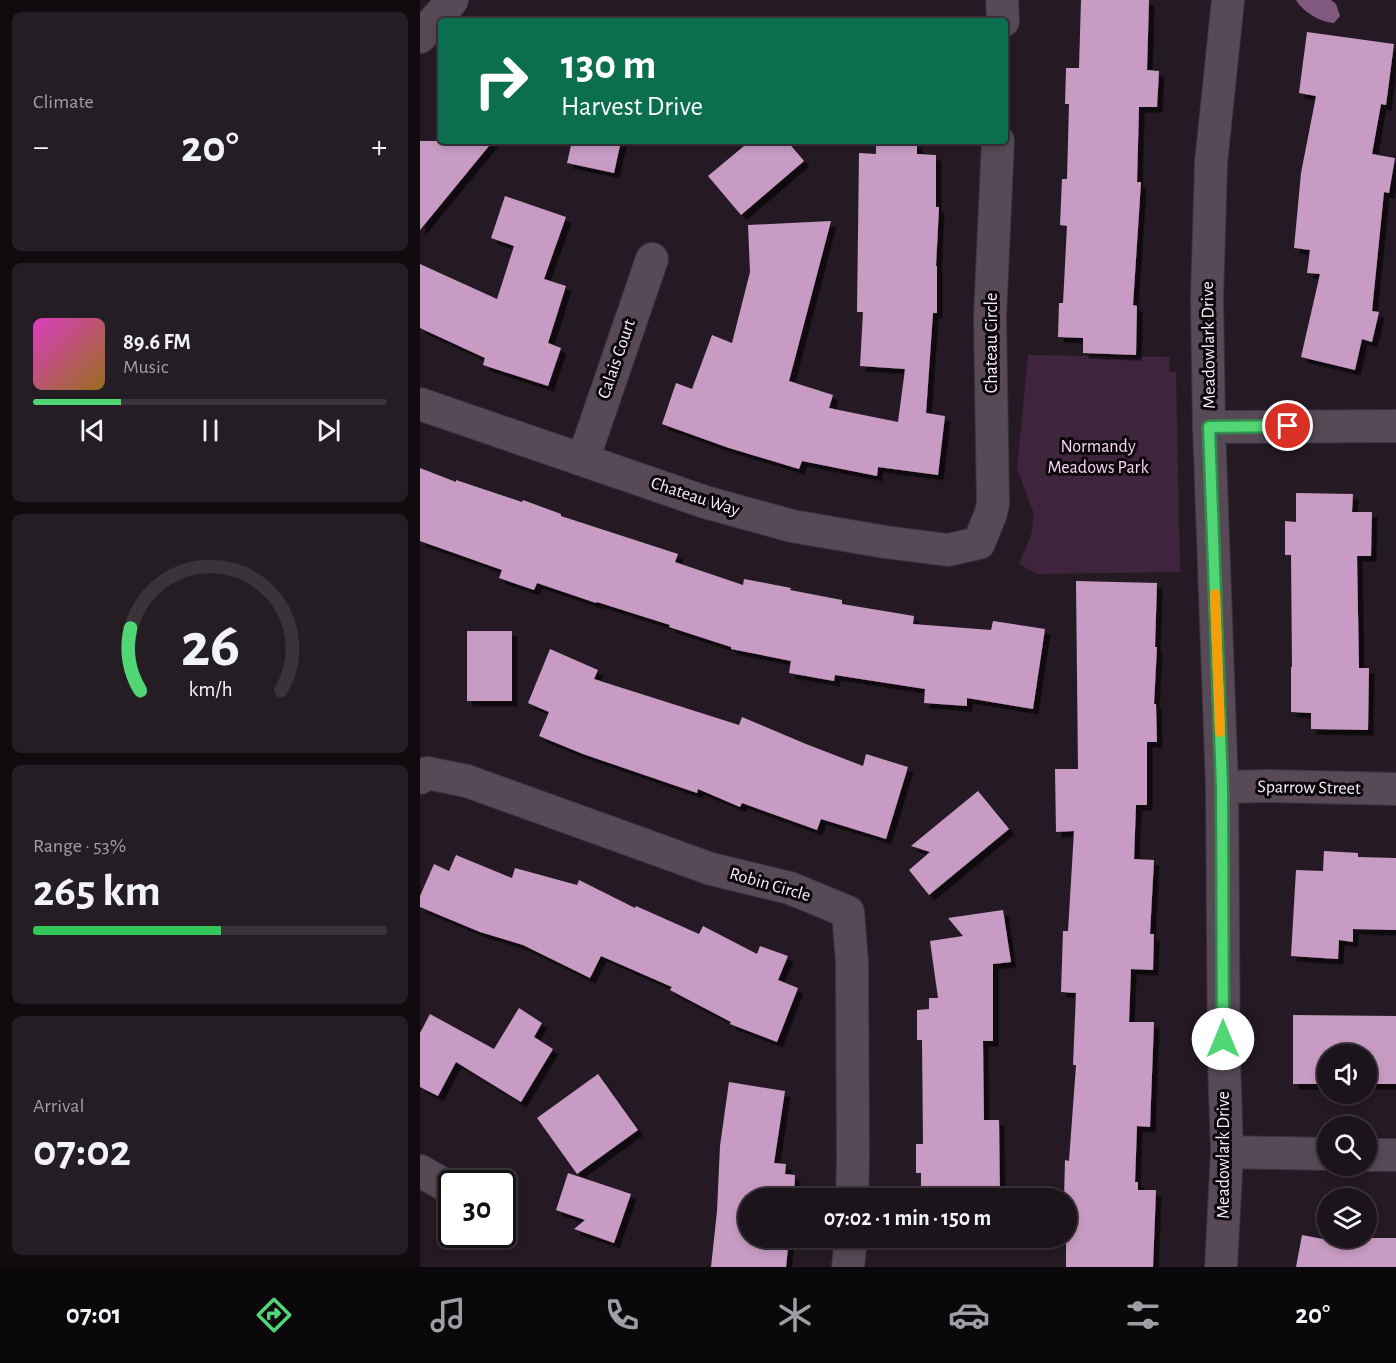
<!DOCTYPE html>
<meta charset="utf-8">
<style>
body{margin:0;font-family:"Alegreya Sans",sans-serif;background:#251d24;color:#f1f3f6;height:100vh;display:flex;flex-direction:column;font-size:22px;white-space:nowrap}
*{box-sizing:border-box;margin:0}
p{font-size:20px;color:#a09ea3}
.icon{flex:none;width:33px;height:33px;fill:none;stroke:currentColor;stroke-width:2;stroke-linecap:round;stroke-linejoin:round}
.map{position:relative;flex:1;overflow:hidden}
.sheet{display:flex;flex-direction:column;gap:12px;padding:12px;background:#0f0b0f;width:420px}
.sheet>*{flex:none}
.guide{position:absolute;left:18px;top:18px;width:570px;height:126px;border-radius:6px;box-shadow:0 3px 9px #0003,0 0 0 2px #3a333a;background:#0b6e4f;color:#fff;overflow:hidden}
.controls{position:absolute;left:897px;top:1044px;display:grid;gap:12px}
.controls a{display:grid;place-items:center;width:60px;height:60px;border-radius:50%;background:#1c141b;box-shadow:0 3px 9px #0003,0 0 0 2px #3a333a;font-size:30px}
.speed{position:absolute;left:18px;top:1170px;display:flex;gap:12px;font-size:30px;font-weight:700;text-align:center}
.speed>*{display:grid;place-content:center;width:78px;height:78px;border-radius:50%;background:#1c141b;box-shadow:0 3px 9px #0003,0 0 0 2px #3a333a;line-height:1}
.speed .limit{border:3px solid #111;border-radius:9px;background:#fff;color:#111}
.pin{position:absolute;display:grid;place-items:center;width:51px;height:51px;color:#fff;margin:-26px;border:3px solid #fff;border-radius:50%;box-shadow:0 2px 6px #0007}
.me{position:absolute;width:66px;margin:-33px;rotate:0deg;stroke-linejoin:round;filter:drop-shadow(0 0 4px #0008)}
.turn{display:flex;align-items:center;gap:21px;height:126px;padding:0 24px;font-size:27px}
.turn .icon{width:78px;height:78px;stroke-width:2.5}
.turn b{display:block;font-size:42px;line-height:51px}
.big{font-size:45px;font-weight:700;line-height:1.1}
.sheet .widget{flex:1;display:flex;flex-direction:column;justify-content:center;gap:9px;min-width:0;padding:0 21px;border-radius:9px;background:#251d24}
.sheet .dial{align-items:center;gap:0}
.dial svg{height:156px;overflow:visible;fill:none;stroke:#3a333a;stroke-width:7;stroke-linecap:round;text-anchor:middle}
.dial text{fill:#f1f3f6;stroke:none}
.song{display:flex;align-items:center;gap:18px}
.cover{width:72px;height:72px;border-radius:9px;background:linear-gradient(135deg,hsl(310 70% 55%),hsl(40 70% 35%))}
.played{height:6px;border-radius:3px;background:linear-gradient(90deg,#50d674 25%,#3a333a 25%)}
.keys{display:flex;justify-content:space-around;direction:ltr}
.heat{display:flex;justify-content:space-between;align-items:center;font-size:33px;direction:ltr}
.charge{height:9px;border-radius:4px;background:linear-gradient(90deg,#34c759 53%,#3a333a 0)}
.trip{position:absolute;left:318px;top:1188px;width:339px;height:60px;border-radius:30px;background:#1c141b;box-shadow:0 3px 9px #0003,0 0 0 2px #3a333a;font-weight:700;line-height:60px;text-align:center}
.tab-bar{display:flex;height:96px;justify-content:space-around;align-items:center;background:#0b080b;color:#a09ea3}
.tab-bar .icon{width:42px;height:42px}
.tab-bar .active{color:#50d674}
.tab-bar b{font-size:27px;color:#f1f3f6}
main{display:flex;flex:1;min-height:0}
.map>svg:first-child{display:block}
.green{fill:#3e243d}
.water{fill:#825a7f}
.building{fill:#c79bc3;filter:url(#shadow)}
.lines{fill:none;stroke-linecap:round;stroke-linejoin:round}
.street-casing{stroke:#3d343c;stroke-width:34}
.street{stroke:#574956;stroke-width:32}
.route-casing{stroke:#348b4b;stroke-width:15}
.route{stroke:#50d674;stroke-width:10}
.slow{stroke:#f59e0b;stroke-width:10}
.labels{text-anchor:middle;dominant-baseline:central;stroke-width:6;stroke-linejoin:round;paint-order:stroke}
.street-label{font-size:18px;fill:#f9f1f8;stroke:#0b070b}
.park-label{font-size:18px;fill:#fbd4f7;stroke:#0b070b}
</style>
<main>
<section class="sheet">
<div class="widget"><p>Climate</p>
<div class="heat"><a>−</a><b class="big">20°</b><a>+</a></div>
</div>
<div class="widget">
<div class="song"><i class="cover"></i><div><b>89.6 FM</b><p>Music</p></div></div>
<div class="played"></div>
<div class="keys"><svg class="icon" aria-label="previous" viewBox="0 0 24 24"><path d="M18 5L8 12l10 7zM5 5v14"/></svg><svg class="icon" aria-label="pause" viewBox="0 0 24 24"><path d="M8 5v14M16 5v14"/></svg><svg class="icon" aria-label="next" viewBox="0 0 24 24"><path d="M6 5l10 7-10 7zM19 5v14"/></svg></div>
</div>
<div class="widget dial"><svg viewBox="0 0 100 80">
<path d="M14 69A42 42 0 1 1 86 69"/>
<path d="M14 69A42 42 0 0 1 9 37" stroke="#50d674"/>
<text x="50" y="56" font-size="32" font-weight="700">26</text>
<text x="50" y="72" font-size="11">km/h</text>
</svg></div>
<div class="widget"><p>Range · 53%</p><b class="big">265 km</b><div class="charge"></div></div>
<div class="widget"><p>Arrival</p><b class="big">07:02</b></div>
</section>
<div class="map">
<svg width="976" height="1267" viewBox="0 0 976 1267">
<defs>
<filter id="shadow"><feDropShadow dx="5.5" dy="5.5" stdDeviation="0" flood-color="#0009"/></filter>
</defs>
<rect width="100%" height="100%" fill="#251a24"/>
<!-- green -->
<path class="green" d="M608 355 750 357 749 372H756L760 572 617 574 599 564 611 535 614 514 597 469Z"/>
<!-- water -->
<path class="water" d="M876 0H911L916 4 920 16 914 23C900 22 883 12 876 0Z"/>
<!-- building -->
<path class="building" d="M661 0H729L727 70 739 71 737 107H719L717 182H721L713 305 717 306 716 355 663 353V338L638 337 639 303H643L647 226 640 225 642 179H647L649 104H645L646 68H659Z
M887 32 974 44 966 105 961 104 952 154 975 158 969 193 964 192 952 311 959 312 952 342 942 339 935 370 881 357 900 274 887 273 890 250 874 248 881 173 896 96 879 93Z
M0 141H73L0 230Z
M152 141H201L194 173 147 163Z
M330 141H367L384 161 321 215 288 176Z
M456 142 497 143V154L516 155V207H519L516 266H517V313H513L506 413 525 416 518 475 458 467 457 476 382 461 379 469 309 448 242 424 256 383 272 389 292 335 312 343 330 272 328 225 411 221 369 381 413 395 409 408 478 422 485 369 440 366 443 312H437L439 153 456 154Z
M85 196 146 217 124 279 146 286 128 343 141 348 128 386 63 365 65 358 0 328V264L77 299 94 246 71 238Z
M0 468 36 482V480L102 502 103 500 141 514V516L258 554 255 562 323 585 324 579 371 588 370 590 422 600V604L494 616 493 624 571 630 573 621 625 629 613 709 547 698V706L504 703 505 689 415 675 414 681 369 673 371 661 311 649V647L249 627 250 625 177 602 176 603 117 583 114 590 79 578 82 570 0 541Z
M876 493 933 494 932 512H952L951 556H937L939 668H949L948 730 891 729V713L871 712V667H872L871 555H865V521L876 522Z
M656 581 737 583 735 647H737L734 704H736L737 742H727V805H716L714 859 734 860 730 934H734L733 970 711 969 709 1022H734L730 1127 717 1126 715 1182H718V1190H736L733 1267H646V1198H644L645 1160 649 1161 656 1065H653L656 993 641 992 643 931H648L654 831 636 832 635 769H658Z
M47 631H92V701H47Z
M130 649 178 670 174 679 319 725 322 717 386 744 443 766 446 754 488 767 466 839 401 819 397 830 322 803 320 807 278 789 277 793 163 754 119 736 129 712 108 703Z
M558 791 589 829 509 895 489 870 510 852 491 846Z
M904 851 938 853V857L976 858V930L933 929V942L919 940 918 959 871 956 876 870 903 871Z
M36 855 92 878 95 868 157 885 159 880 215 908 216 906 279 934 283 926 337 954 340 946 368 956 358 980 378 988 357 1042 310 1024 311 1022 250 990 252 987 181 956 170 978 103 945 60 932 0 907V896L14 864 29 871Z
M583 910 591 962 573 964V1041H563L564 1120H579L580 1198H501V1173H496V1144H503L502 1040H497V1010L509 1009V998H518L510 941 543 936 528 918Z
M99 1008 122 1023 114 1037 133 1049 101 1102 36 1062 18 1096 0 1087V1033L10 1014 74 1049Z
M873 1015 976 1016V1084H946V1054H908V1084H873Z
M178 1074 218 1130 157 1174 117 1118Z
M309 1082 365 1091 354 1163 366 1164 365 1174 375 1175 374 1198H328V1238H369L366 1267H291L297 1211 300 1146Z
M148 1173 211 1194 194 1243 154 1229 165 1220 136 1210Z
M882 1235 903 1239V1238H976V1267H876Z"/>
<g class="lines">
<!-- street casing -->
<g class="street-casing">
<path id="street" d="M582 0 583 21
M0 37 25 9 32 0
M0 404 285 502 372 526 465 542 528 550 559 543 571 513 573 504 570 316 578 141
M789 427 976 426
M163 460 232 259
M0 778 7 773 47 781 291 869 370 888 428 912 432 962 433 1159 432 1198
M802 787 848 786 976 789
M807 1152 908 1154
M946 1155H976
M0 1171 32 1189
M428 1267 431 1238
M801 1267 807 1152 804 1062 802 787 789 427 787 298 791 163 808 0"/>
</g>
<!-- street -->
<use href="#street" class="street"/>
</g>
<g class="lines">
<!-- route casing -->
<g class="route-casing">
<path id="route" d="M803 1039 802 787 789 427 868 426"/>
</g>
<!-- route -->
<use href="#route" class="route"/>
<!-- slow -->
<path class="slow" d="M795 594 800 732"/>
</g>
<g class="labels">
<!-- street labels -->
<g class="street-label">
<text transform="translate(572 343) rotate(-90)">Chateau Circle</text>
<text transform="translate(789 345) rotate(-91)">Meadowlark Drive</text>
<text transform="translate(197 359) rotate(-71)">Calais Court</text>
<text transform="translate(275 497) rotate(18)">Chateau Way</text>
<text transform="translate(889 788) rotate(1)">Sparrow Street</text>
<text transform="translate(350 885) rotate(16)">Robin Circle</text>
<text transform="translate(804 1155) rotate(-90)">Meadowlark Drive</text>
</g>
<!-- park labels -->
<g class="park-label">
<text x="678" y="447">Normandy<tspan x="678" dy="21">Meadows Park</tspan></text>
</g>
</g>
</svg>
<div class="controls">
<a><svg class="icon" aria-label="sound" viewBox="0 0 24 24"><path d="M4 9h4l5-4v14l-5-4H4zM17 9q2 3 0 6"/></svg></a>
<a><svg class="icon" aria-label="search" viewBox="0 0 24 24"><circle cx="10" cy="10" r="6"/><path d="M15 15l6 6"/></svg></a>
<a><svg class="icon" aria-label="layers" viewBox="0 0 24 24"><path d="M12 4l9 5-9 5-9-5zM3 14l9 5 9-5"/></svg></a>
</div>
<div class="speed"><div class="limit">30</div></div>
<div class="pin" style="left:868px;top:426px;background:#d93025"><svg class="icon" aria-label="arrive" viewBox="0 0 24 24"><path d="M6 21V4h12l-3 4 3 4H6"/></svg></div>
<svg class="me" style="left:803px;top:1039px" viewBox="-20 -20 40 40"><circle r="19" fill="#fff"/><path d="M0-13L10 11 0 6-10 11z" fill="#50d674"/></svg>
<div class="trip">07:02 · 1 min · 150 m</div>
<div class="guide">
<div class="turn"><svg class="icon" aria-label="right" viewBox="0 0 24 24"><path d="M7 20v-9h11M14 6l5 5-5 5"/></svg><div><b>130 m</b>Harvest Drive</div></div>
</div>
</div>
</main>
<nav class="tab-bar">
<b>07:01</b>
<svg class="icon active" aria-label="directions" viewBox="0 0 24 24"><path d="M12 3l9 9-9 9-9-9zM9 14v-3h6M13 9l2 2-2 2"/></svg>
<svg class="icon" aria-label="music" viewBox="0 0 24 24"><path d="M9 18V5l10-2v13"/><circle cx="6" cy="18" r="3"/><circle cx="16" cy="16" r="3"/></svg>
<svg class="icon" aria-label="phone" viewBox="0 0 24 24"><path d="M5 4h4l2 5-3 2q2 4 5 5l2-3 5 2v4C11 20 4 13 5 4z"/></svg>
<svg class="icon" aria-label="climate" viewBox="0 0 24 24"><path d="M12 3v18M4 7l16 10M4 17L20 7"/></svg>
<svg class="icon" aria-label="car" viewBox="0 0 24 24"><path d="M5 17H2v-5l4-1 3-4h7l3 4 3 1v5h-3M9 17h6M6 11h13"/><circle cx="7" cy="17" r="2"/><circle cx="17" cy="17" r="2"/></svg>
<svg class="icon" aria-label="filters" viewBox="0 0 24 24"><path d="M4 7h16M4 17h16"/><circle cx="9" cy="7" r="2"/><circle cx="15" cy="17" r="2"/></svg>
<b>20°</b>
</nav>
